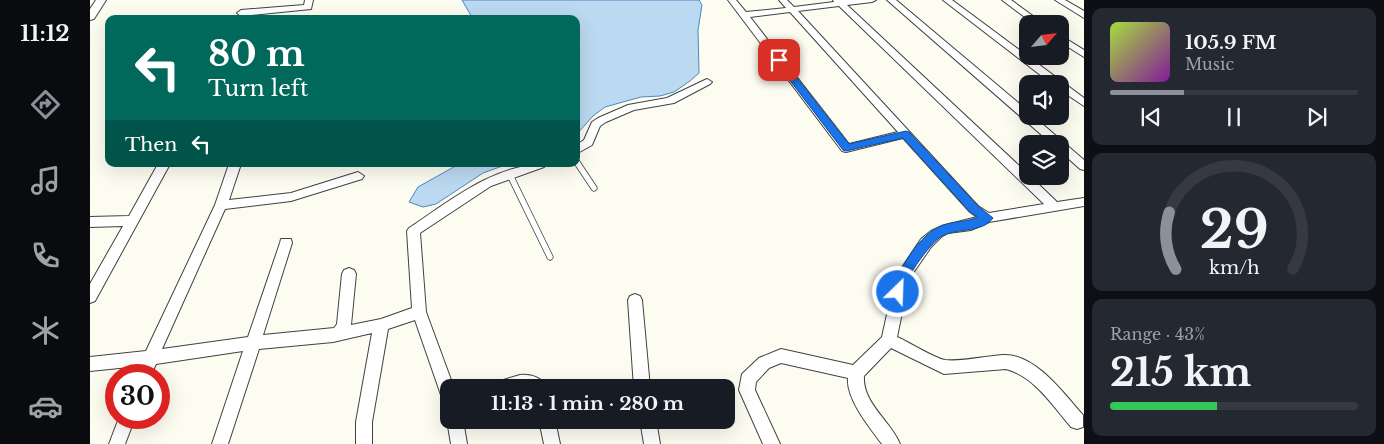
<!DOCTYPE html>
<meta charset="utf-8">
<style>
body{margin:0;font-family:"Libre Baskerville",serif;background:#242831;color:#f1f3f6;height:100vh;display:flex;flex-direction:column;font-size:19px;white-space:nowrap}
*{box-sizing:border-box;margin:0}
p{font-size:16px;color:#9ea1a6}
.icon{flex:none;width:28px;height:28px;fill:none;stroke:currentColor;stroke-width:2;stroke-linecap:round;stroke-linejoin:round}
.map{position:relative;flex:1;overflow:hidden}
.drawer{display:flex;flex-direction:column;gap:8px;padding:8px;background:#0d0f14;width:300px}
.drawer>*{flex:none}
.guide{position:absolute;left:15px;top:15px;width:475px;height:152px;border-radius:10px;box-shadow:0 5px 20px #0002;background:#00695c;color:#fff;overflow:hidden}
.needle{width:32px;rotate:62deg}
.fabs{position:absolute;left:929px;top:15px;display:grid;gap:10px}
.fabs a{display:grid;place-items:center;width:50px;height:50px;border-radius:10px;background:#171b24;box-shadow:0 5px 20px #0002;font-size:25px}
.speed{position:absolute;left:15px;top:364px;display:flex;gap:10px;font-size:25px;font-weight:700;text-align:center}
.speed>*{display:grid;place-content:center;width:65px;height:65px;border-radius:50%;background:#171b24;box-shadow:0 5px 20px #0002;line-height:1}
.speed .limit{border:8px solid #d22;background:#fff;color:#111}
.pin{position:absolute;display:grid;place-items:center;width:42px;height:42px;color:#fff;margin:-21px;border-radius:10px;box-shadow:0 2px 8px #0006}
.me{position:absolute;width:55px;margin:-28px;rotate:24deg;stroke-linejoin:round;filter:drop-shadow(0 0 4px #0008)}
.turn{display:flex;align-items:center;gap:18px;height:105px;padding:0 20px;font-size:22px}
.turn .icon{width:65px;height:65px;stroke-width:2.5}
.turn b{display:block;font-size:35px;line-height:42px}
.then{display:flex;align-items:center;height:48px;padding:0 20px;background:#0003;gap:10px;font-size:19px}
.big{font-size:38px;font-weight:700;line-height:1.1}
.drawer .card{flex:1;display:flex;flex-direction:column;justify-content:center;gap:8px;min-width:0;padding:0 18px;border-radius:10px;background:#242831}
.drawer .dial{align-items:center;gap:0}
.dial svg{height:130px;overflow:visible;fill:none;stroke:#363941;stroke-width:7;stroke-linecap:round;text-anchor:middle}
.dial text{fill:#f1f3f6;stroke:none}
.song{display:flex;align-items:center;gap:15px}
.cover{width:60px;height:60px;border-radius:8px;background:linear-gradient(135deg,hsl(80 70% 55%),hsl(290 70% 35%))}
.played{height:5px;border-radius:2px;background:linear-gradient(90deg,#8c9099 30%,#363941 30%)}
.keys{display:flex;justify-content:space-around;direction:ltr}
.charge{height:8px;border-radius:4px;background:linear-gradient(90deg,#34c759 43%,#363941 0)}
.trip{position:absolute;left:350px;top:379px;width:295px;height:50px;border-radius:10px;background:#171b24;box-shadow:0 5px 20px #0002;font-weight:700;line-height:50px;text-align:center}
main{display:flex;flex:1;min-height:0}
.tabs{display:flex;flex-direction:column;width:90px;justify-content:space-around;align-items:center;background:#090b0e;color:#9ea1a6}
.tabs .icon{width:35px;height:35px}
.tabs .current{color:#8c9099}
.tabs b{font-size:22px;color:#f1f3f6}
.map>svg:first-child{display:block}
.water{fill:#bbd9f0;stroke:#4989bf}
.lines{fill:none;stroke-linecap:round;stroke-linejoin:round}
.service-casing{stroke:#414141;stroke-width:7}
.minor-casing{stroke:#414141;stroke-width:2}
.tertiary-casing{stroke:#414141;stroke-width:2}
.service{stroke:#fff;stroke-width:5.5}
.minor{fill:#fff;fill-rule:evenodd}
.tertiary{fill:#fff;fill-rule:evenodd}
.route{fill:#1a73e8;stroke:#114b97}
</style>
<main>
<nav class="tabs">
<b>11:12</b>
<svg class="icon current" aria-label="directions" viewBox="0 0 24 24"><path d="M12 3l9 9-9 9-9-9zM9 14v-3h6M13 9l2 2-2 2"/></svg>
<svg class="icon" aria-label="music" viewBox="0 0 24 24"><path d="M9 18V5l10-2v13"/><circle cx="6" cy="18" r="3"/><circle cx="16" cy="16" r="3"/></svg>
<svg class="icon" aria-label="phone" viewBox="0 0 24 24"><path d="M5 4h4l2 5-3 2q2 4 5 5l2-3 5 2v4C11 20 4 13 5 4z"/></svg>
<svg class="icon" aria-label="climate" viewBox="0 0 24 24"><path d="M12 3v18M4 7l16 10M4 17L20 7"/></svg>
<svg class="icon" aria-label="car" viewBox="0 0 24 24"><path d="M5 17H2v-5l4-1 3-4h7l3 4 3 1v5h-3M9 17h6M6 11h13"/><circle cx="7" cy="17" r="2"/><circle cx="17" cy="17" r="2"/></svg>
</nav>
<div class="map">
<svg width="994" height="444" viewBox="0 0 994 444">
<rect width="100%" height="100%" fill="#fdfcf1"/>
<!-- water -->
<path class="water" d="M372 0H609L612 5 608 30 609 73 600 81 584 92 570 96 551 97 515 107 503 116 486 135V19H383Z
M369 164H418L393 173 346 204 333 207 319 202 328 187Z"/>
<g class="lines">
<!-- service casing -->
<g class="service-casing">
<path id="service" d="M486 161 504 188
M420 175 460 257"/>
</g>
<!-- minor casing -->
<g class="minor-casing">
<path id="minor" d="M215 0H223L221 9 151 16 147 13 151 10 214 5Z
M638 0H646L656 12 696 8 689 0H697L704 7 744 2 743 0H786L782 2 757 5 938 174V176H940L967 202 994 198V206L899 222 881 230 858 233 851 237 841 247 819 279 807 337C819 342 844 358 855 360 870 362 897 356 913 355 945 353 974 394 993 415V427L987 429 981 427C962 405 945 377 916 369L854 374 801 348 774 376C772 403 801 421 810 444H792C780 428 756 399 758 378L691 363 679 368 666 382 665 390 690 444H673L649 390 652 374 669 358 691 349 763 365 792 337 805 278 831 239 841 231 852 226 887 217 880 212 813 138 756 152 752 151ZM749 6 954 204 899 213 888 206 708 11ZM700 12 808 132 759 144 660 17Z
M797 0H806L938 111V116H943L994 160V170L990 169 970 151V144H962Z
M853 0H862L994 98V106L970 90V84H962Z
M912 0H921L954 24H944Z
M965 0H975L994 11V18Z
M970 35 994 50V57L970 42Z
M617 79 622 82 620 84 584 103 544 110 516 122 510 126 502 145 486 154V145L494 140 502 122 508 118 538 105 577 98Z
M68 164H80L5 301 0 303V284L33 226 0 227V217L39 216Z
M139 164H151L139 200 201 193 268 172 274 176 272 179 201 201 135 209 72 349 158 337 190 243 191 239H201L202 243 173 335 244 328 247 324 252 274 254 270 259 268 264 270 266 274 261 325 291 319 322 308 317 231 319 228C360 201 404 164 456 164L454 167 401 186 330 233 336 312 364 388H359V403L353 400 351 395 325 320 298 329 282 422V444H266V422L282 333 243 342 169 349 138 444H122L153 351 66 364 61 375H45L49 366 0 371V357L56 351 125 205Z
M545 294 550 296 552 300 560 388H544L538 300 540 296Z
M430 375C440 374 452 377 457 388H401L403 383Z
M359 415V420H373L377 444H361L357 420Z
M29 418H45L35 444H19Z
M449 420H465L470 444H454Z
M550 420H566L570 444H554Z"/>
</g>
<!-- tertiary casing -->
<g class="tertiary-casing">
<path id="tertiary" d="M6 0H16L4 19 0 20V9Z"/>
</g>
<!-- service -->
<use href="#service" class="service"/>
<!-- minor -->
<use href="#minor" class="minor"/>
<!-- tertiary -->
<use href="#tertiary" class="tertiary"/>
</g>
<!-- route -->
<path class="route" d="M686 59H692L759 144 816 131 819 132 888 206 903 218C892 234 864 227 849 238 839 246 822 269 817 281 815 286 814 291 812 296L808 298 803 296 801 292C809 269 829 234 853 225 865 221 877 222 888 217L880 212 813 138 756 151 753 150 686 62Z"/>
</svg>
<div class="fabs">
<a><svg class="needle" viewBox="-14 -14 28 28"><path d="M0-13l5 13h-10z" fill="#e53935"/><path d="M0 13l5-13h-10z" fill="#9ea1a6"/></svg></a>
<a><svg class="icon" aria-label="sound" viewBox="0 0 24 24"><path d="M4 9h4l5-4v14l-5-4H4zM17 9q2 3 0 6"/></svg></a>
<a><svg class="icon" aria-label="layers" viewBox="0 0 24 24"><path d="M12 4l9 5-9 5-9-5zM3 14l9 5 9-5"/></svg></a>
</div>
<div class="speed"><div class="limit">30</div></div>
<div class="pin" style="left:689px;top:60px;background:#d93025"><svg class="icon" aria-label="arrive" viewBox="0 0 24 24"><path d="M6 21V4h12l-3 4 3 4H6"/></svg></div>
<svg class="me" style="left:808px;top:292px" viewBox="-20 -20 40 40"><circle r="17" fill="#1a73e8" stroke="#fff" stroke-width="3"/><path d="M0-11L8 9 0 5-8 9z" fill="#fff"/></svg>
<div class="trip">11:13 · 1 min · 280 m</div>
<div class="guide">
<div class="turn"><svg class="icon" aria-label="left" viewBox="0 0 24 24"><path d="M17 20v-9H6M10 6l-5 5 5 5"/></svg><div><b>80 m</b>Turn left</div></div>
<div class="then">Then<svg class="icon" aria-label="left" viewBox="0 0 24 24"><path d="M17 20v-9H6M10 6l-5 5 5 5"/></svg></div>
</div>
</div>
<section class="drawer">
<div class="card">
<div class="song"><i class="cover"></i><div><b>105.9 FM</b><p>Music</p></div></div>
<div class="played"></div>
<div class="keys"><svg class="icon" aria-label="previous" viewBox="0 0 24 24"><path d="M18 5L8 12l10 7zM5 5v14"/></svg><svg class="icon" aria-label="pause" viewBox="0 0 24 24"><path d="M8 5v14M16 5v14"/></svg><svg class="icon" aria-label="next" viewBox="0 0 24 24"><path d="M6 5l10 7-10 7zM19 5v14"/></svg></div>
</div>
<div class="card dial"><svg viewBox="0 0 100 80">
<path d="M14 69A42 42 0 1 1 86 69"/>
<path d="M14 69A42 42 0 0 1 10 34" stroke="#8c9099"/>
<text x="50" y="56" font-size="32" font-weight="700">29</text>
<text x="50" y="72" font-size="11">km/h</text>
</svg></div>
<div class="card"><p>Range · 43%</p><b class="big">215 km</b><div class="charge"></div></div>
</section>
</main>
